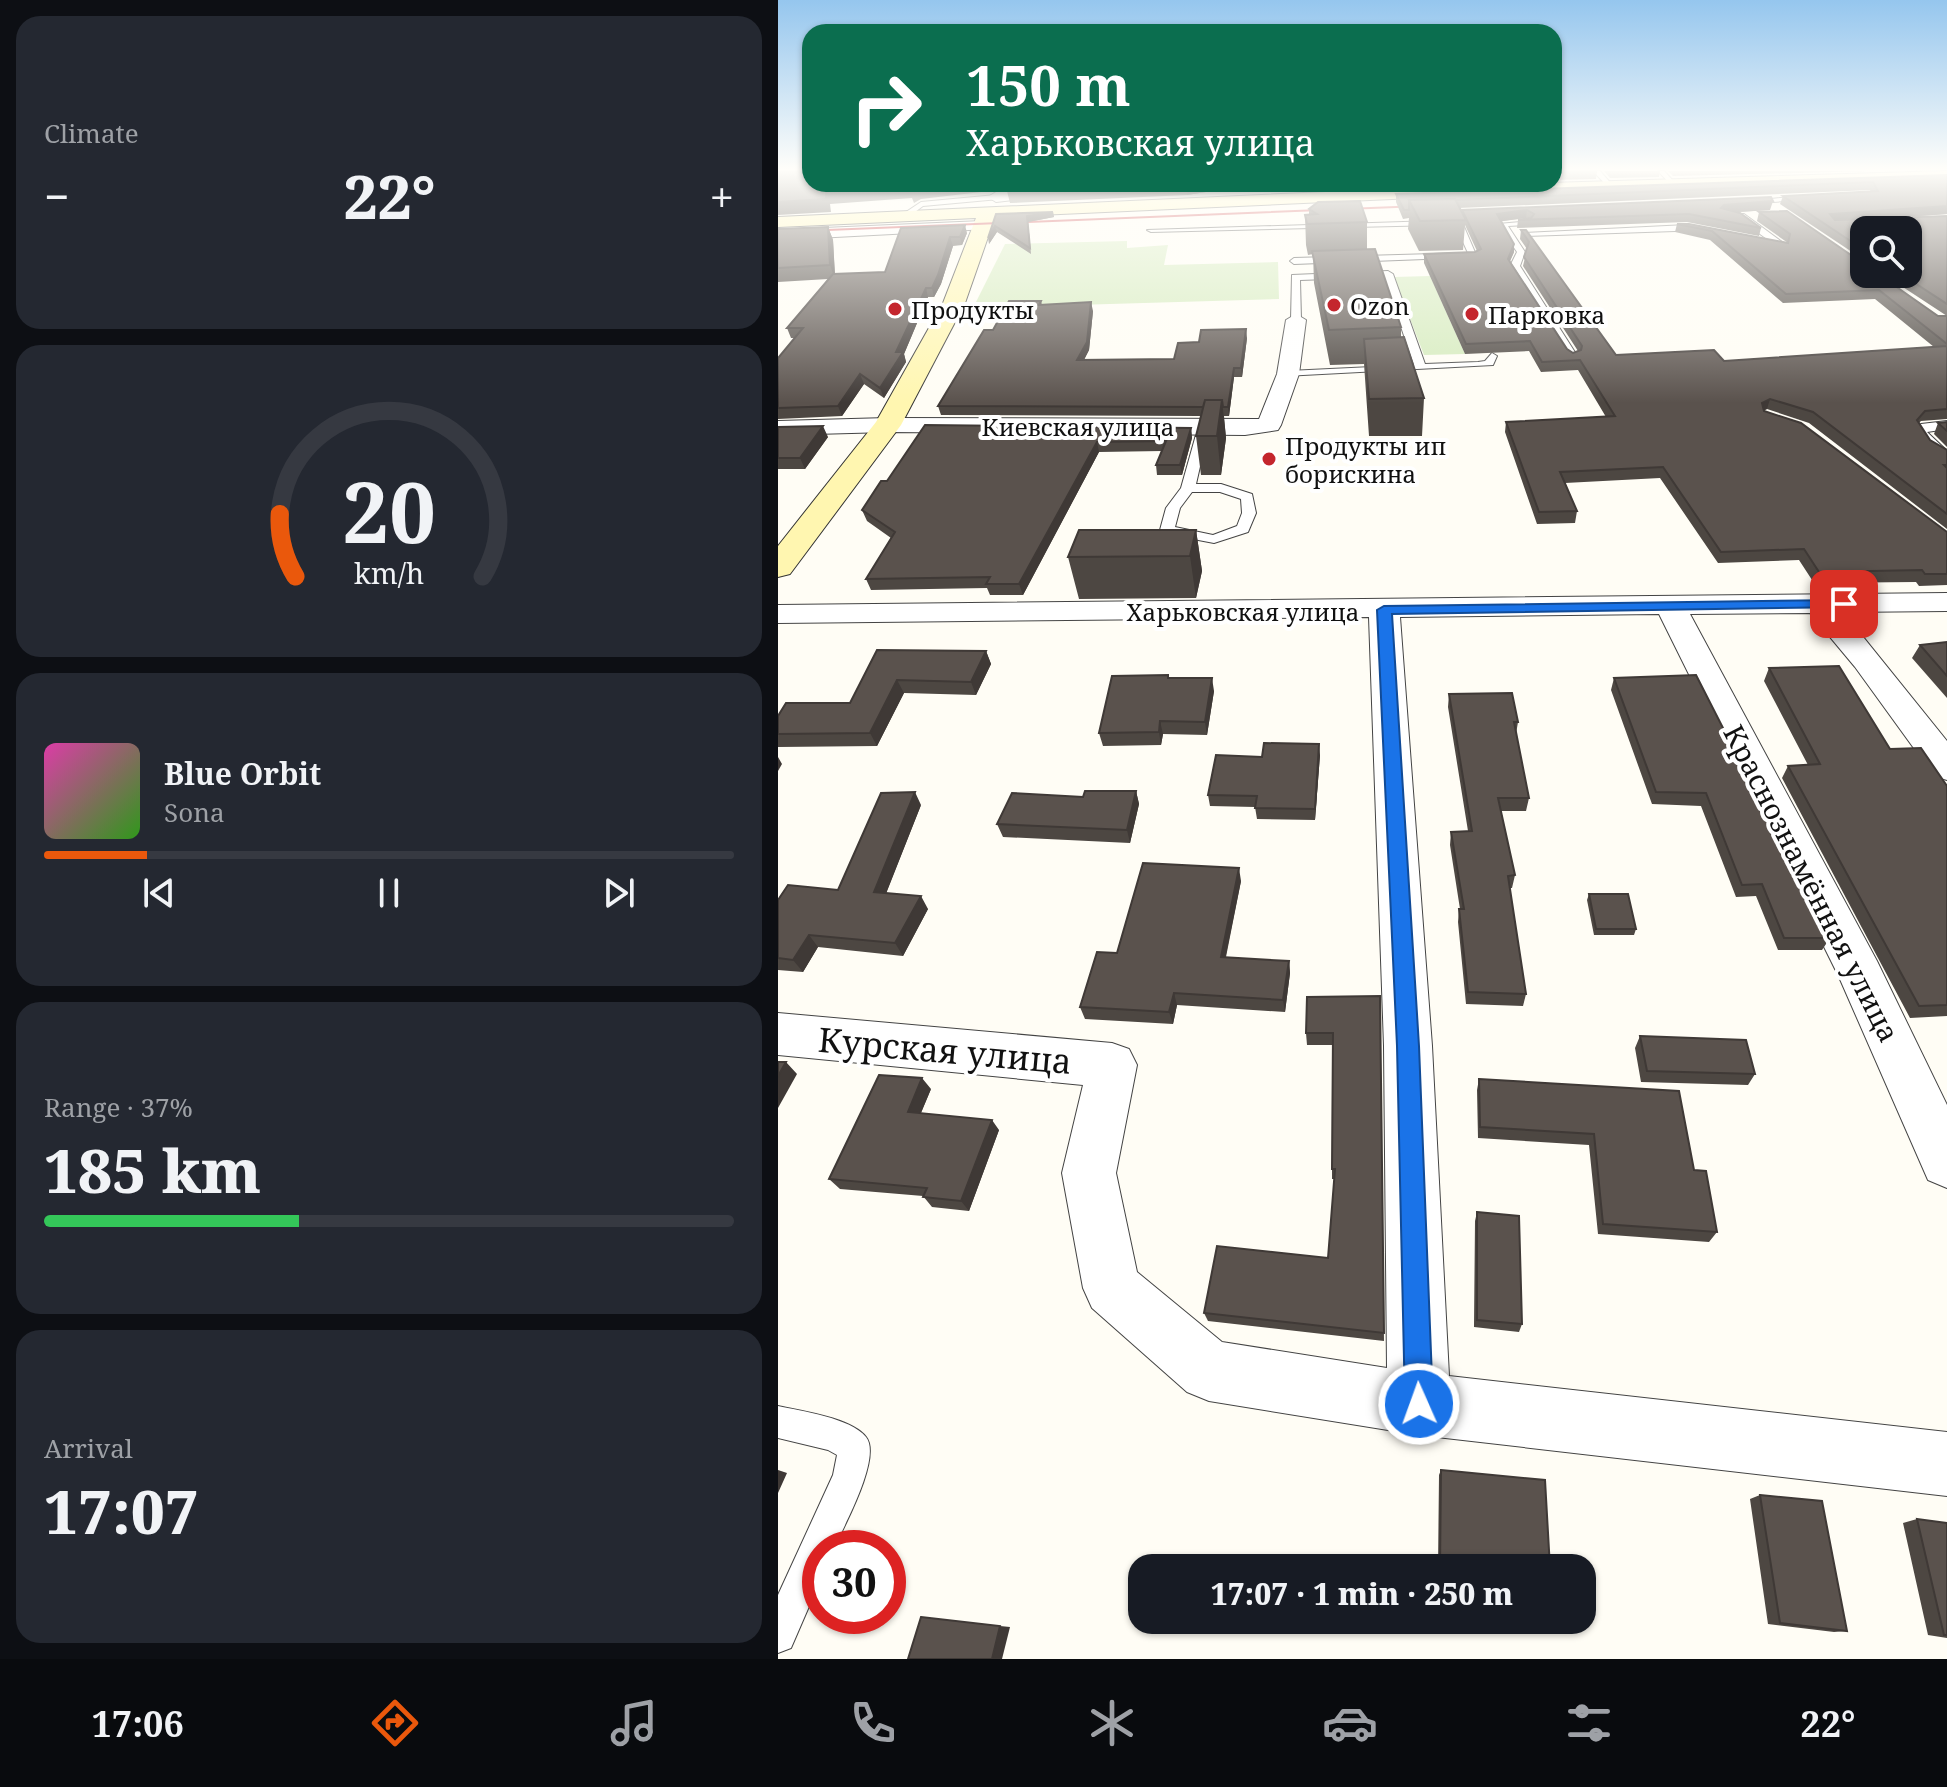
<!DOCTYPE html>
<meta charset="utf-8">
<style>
body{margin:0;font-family:"Noto Serif",serif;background:#242831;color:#f1f3f6;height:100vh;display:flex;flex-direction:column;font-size:30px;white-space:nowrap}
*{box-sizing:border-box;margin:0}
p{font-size:26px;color:#9ea1a6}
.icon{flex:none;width:44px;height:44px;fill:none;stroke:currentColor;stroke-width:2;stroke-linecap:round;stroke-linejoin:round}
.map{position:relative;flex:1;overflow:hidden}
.details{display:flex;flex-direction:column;gap:16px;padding:16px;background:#0d0f14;width:778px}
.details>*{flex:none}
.guide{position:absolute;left:24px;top:24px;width:760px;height:168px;border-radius:24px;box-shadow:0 2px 6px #0004;background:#0b6e4f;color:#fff;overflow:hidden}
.controls{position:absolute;left:1072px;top:216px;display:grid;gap:16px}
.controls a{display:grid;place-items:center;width:72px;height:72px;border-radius:16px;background:#171b24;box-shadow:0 2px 6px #0004;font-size:40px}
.speed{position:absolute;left:24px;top:1530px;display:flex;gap:16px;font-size:40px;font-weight:700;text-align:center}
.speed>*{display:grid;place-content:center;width:104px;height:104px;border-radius:50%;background:#171b24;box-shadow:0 2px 6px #0004;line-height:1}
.speed .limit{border:12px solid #d22;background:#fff;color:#111}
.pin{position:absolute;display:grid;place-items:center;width:68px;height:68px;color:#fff;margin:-34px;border-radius:16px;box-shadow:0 4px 12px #0006}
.me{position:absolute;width:88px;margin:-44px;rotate:358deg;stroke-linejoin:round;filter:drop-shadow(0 0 6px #0008)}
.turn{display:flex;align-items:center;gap:28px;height:168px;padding:0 32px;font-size:36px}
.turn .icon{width:104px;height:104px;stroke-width:2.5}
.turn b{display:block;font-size:56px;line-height:68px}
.big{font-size:60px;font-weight:800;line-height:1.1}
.details .tile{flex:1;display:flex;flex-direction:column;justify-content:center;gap:12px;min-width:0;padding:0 28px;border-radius:24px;background:#242831}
.details .dial{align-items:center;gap:0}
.dial svg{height:208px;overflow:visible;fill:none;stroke:#363941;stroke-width:7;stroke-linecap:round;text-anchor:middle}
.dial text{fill:#f1f3f6;stroke:none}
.song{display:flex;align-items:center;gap:24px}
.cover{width:96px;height:96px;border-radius:12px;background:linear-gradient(135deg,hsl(320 70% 55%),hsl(110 70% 35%))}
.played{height:8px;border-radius:4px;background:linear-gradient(90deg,#ea580c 15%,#363941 15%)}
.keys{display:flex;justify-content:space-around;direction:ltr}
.heat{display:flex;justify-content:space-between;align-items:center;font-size:44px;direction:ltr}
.charge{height:12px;border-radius:6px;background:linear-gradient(90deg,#34c759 37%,#363941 0)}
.trip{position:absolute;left:350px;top:1554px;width:468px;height:80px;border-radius:24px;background:#171b24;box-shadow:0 2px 6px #0004;font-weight:800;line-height:80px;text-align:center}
.menu{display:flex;height:128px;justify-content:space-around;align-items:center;background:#090b0e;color:#9ea1a6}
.menu .icon{width:56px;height:56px}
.menu .on{color:#ea580c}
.menu b{font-size:36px;color:#f1f3f6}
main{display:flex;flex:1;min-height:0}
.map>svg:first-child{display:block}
.green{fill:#d5ebbd}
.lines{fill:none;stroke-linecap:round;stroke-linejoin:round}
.lane-casing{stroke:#444;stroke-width:2}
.street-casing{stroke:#444;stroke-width:2}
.secondary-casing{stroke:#333;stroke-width:2}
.lane{fill:#fff;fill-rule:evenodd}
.street{fill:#fff;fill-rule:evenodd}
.secondary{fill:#fff6b0;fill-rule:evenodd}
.tram{stroke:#c4262e;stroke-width:2}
.wall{fill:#4d4742}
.shaded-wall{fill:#3f3936}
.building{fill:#5a524d;stroke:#3f3936;stroke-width:2}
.route{fill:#1a73e8;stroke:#114b97;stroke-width:2}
.poi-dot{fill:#c4262e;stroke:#fff;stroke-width:3}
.labels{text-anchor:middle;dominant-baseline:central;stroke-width:8;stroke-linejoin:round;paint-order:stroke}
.far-poi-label{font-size:24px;fill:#111;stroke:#fff;text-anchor:start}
.far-street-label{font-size:24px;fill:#111;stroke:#fff}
.street-label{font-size:28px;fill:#111;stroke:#fff}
.near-street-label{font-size:34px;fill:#111;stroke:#fff}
</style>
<main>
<section class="details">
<div class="tile"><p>Climate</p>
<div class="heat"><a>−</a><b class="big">22°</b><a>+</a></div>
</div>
<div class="tile dial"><svg viewBox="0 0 100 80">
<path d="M14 69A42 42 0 1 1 86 69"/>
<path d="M14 69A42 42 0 0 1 8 45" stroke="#ea580c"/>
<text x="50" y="56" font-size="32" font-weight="700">20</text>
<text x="50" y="72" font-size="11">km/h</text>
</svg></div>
<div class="tile">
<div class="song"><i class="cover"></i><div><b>Blue Orbit</b><p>Sona</p></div></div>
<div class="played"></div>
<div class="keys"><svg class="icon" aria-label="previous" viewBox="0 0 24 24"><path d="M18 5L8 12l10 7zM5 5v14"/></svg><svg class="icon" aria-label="pause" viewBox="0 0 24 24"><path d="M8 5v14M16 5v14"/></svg><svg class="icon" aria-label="next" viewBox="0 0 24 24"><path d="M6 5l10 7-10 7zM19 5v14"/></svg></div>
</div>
<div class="tile"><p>Range · 37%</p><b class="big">185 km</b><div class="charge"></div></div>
<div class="tile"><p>Arrival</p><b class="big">17:07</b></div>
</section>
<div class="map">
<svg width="1169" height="1659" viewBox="0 0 1169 1659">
<rect width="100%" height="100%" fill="#fffdf5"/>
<!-- green -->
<path class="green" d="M349 241V248L390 245 386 265 500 262 501 299 195 308 227 244Z
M652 276 687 354 646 355 616 277Z"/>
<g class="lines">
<!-- lane casing -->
<g class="lane-casing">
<path id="lane" d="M815 171H822L837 188H831Z
M880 171H886L900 186H894Z
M218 195 221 199 145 206 129 218 122 216 143 202Z
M1032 195 1035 199 968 204 964 202Z
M960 214H966L1008 245V249L987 246V242H993L960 218Z
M680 220 684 222 699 257 516 264 512 261 516 258 690 253 676 222Z
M764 220 767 224 730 226 747 252 742 266 800 357 795 360 790 357 732 266 739 252 720 224Z
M657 221 660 225 373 232 369 230Z
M909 225 927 230 748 236 744 233Z
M610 271 615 274 647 364 700 362 707 361 714 353 719 356 715 365 506 376V372L510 371 636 365 606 277 522 280 523 320 518 323 513 320 514 275Z
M1169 421V429L1149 432 1169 451V461L1149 449 1137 432 1143 424Z
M421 424 431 427 418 484H443L474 494 478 513 470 532 436 543 389 534 382 530 388 508 403 488ZM414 492H442L463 499 464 513 459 526 435 535 397 527 402 508Z
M0 1406C23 1411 73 1418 88 1437 104 1457 66 1526 56 1548H42V1581L13 1648 0 1653V1595L55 1475 59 1455 50 1450 0 1438Z"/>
</g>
<!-- street casing -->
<g class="street-casing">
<path id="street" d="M298 184H347L340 188 218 202 210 197 218 192Z
M204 221 210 223 212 226 210 229 0 240V230Z
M518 314 528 320 521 374 503 425 500 430 467 435 110 432 0 435V421L110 418 481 419 499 374 508 320Z
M1169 593V611L1065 612 1169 741V780L1156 776 1077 667 1032 613 912 614 1099 961 1169 1105V1188L1150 1180 1061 977 881 614 622 617 654 1046 671 1376 1169 1432V1496L641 1435 431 1401 409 1392 314 1308 305 1288 284 1173 305 1085 0 1055V1013L334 1043 351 1049 359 1065 338 1173 359 1272 444 1342 609 1368 606 1046 591 617 0 623V605Z"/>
</g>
<!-- secondary casing -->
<g class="secondary-casing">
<path id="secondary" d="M1169 171V180L703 195 217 217 187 303 123 425 12 574 0 577V546L98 422 165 303 198 218 0 227V217L703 185Z"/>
</g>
<!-- lane -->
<use href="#lane" class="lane"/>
<!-- street -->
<use href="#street" class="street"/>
<!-- secondary -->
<use href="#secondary" class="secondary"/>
<!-- tram -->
<path class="tram" d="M0 232 643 206"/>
</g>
<!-- wall -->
<path class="wall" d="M776 171H819L818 179 776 180Z
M826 171H882L881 177 832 178Z
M890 171H1095L895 176Z
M1169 175V214L1103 219 1169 216V316L1105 274H1130L1086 230V260L1002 204 1005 196 1093 192 1092 190 681 208 684 213V210H992L959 212 983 228 981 236 909 222 739 228 740 220 748 218 723 221 736 252 732 261 789 349 795 353 800 351 745 266 749 249 742 239 743 230 838 355 946 361 1156 347 1097 299 1005 303 932 240 897 232 899 224 1010 243 979 221 981 212 1160 316H1169V419L1143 421 1141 423 1152 440 1169 450V529L1031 423 989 409 986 410 1169 532V585L1141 586 1138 582 1036 583 1021 560 940 563 882 478 787 483 799 511 797 523 759 524 727 432 728 422 828 417 800 370 763 372 751 351 687 354 646 263V254L697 252 699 251 687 225 685 250 641 251 630 229 631 218 625 219 618 202V194Z
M295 184H478L409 195 232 203 229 191Z
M516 184H569V187L517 189Z
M610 184H670L611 186Z
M531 209 589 222V249L623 327V337L646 398 644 436H591L586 364 552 365 536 283 535 254 530 255 528 245 527 215H531Z
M275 212 276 217 250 222 253 254 219 232 211 244 218 214Z
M50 227 55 240 57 274 107 272 123 228 189 233 184 245 175 246 163 284 156 297H150L126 354 128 362 106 398 86 384 64 416 0 419V358L17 338H13L9 328 50 279 0 282V229Z
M263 301 264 305 315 311 311 350 306 360 396 359 421 342 469 338 464 377H456L451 416H446L448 438 443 475H423L418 436 423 416 163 415 160 406 215 330Z
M1169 422V447L1156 434 1160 423Z
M147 425 413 428 414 438 404 475H379L378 465 384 451 321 452 245 595H212L209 588 93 590 88 579 113 538 89 521 84 510 109 481Z
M0 427 50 437 27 469H0Z
M418 530 424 571 418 598 301 599 290 557Z
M1169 642V698L1134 658 1142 645Z
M99 650 208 651 213 664 198 695 126 693 99 746 0 747V716L72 703Z
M991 668 1169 786V1016L1132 1018 1004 778 1010 766 1030 765 986 681Z
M391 678 436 691 429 735 385 734 383 745 325 746 321 733Z
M836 678 1052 938 1044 950H1000L978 896 958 897 923 806 874 804 833 690Z
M671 694 740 722 738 734 751 798 748 811H723L737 875 734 888H732L748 994 745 1006 688 1004 680 922 681 909H682L672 845 673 832 690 831 670 707Z
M542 755 537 820 479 819 477 807 432 806 430 795 484 757Z
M358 791 361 804 352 843 225 837 219 824 305 797Z
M143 805 108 893 150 909 125 956 40 947 25 972 0 970V900L60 890Z
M463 881 448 957 511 961 512 973 507 1012 399 1005 395 1024 307 1019 302 1007 339 953Z
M811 894 858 929 856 935H816L809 900Z
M602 996 606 1341 430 1321 426 1313 550 1258 556 1179H554V1169L555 1045H529L528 1033Z
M862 1036 977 1074 970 1085 863 1082 857 1048Z
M701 1079 916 1170 939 1232 931 1242 820 1234 811 1145 700 1138 699 1090Z
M153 1089 143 1113 221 1130 191 1211 154 1207 145 1196 62 1189 51 1179Z
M699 1212 744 1324 741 1332 696 1327 697 1221Z
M663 1470 772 1568H660L661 1475Z
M982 1495 1069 1631 1056 1632 990 1624 972 1499Z
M1139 1519 1169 1523V1638L1150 1635 1125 1523Z"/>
<!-- shaded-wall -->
<path class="shaded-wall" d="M166 184H272L143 199 136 203 134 198 52 204 53 212 0 215V202L48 192 134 186 139 187Z
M408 184H478L409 195Z
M995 201 992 210 944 213 943 208 946 205Z
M1169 206V214L1050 222 1052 214Z
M749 210 748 218 718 222 719 214Z
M275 212 276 217 250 222 253 254 249 216Z
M187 225 189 233 184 245 182 237Z
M217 226 219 232 211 244 210 238Z
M50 227 55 240 57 279 52 265Z
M172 237 175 246 163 284 156 297 154 288Z
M736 244V252L729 268 730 259Z
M148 288 150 297 126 354 128 362 106 398 102 388Z
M313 302 315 311 311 350 301 369 299 360Z
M468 329 469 338 464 377 463 368Z
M456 368V377L451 416 450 407Z
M82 374 86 384 64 416 60 406Z
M992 399 989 409 981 413 984 403Z
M444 400 448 438 443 475 439 436Z
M45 426 50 437 27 469 22 458Z
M413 428 414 438 404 475 402 465Z
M319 442 321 452 245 595 241 584Z
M418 530 424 571 418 598 412 556Z
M208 651 213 664 198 695 193 682Z
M434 678 436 691 429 735 427 722Z
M119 680 126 693 99 746 92 733Z
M382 721 385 734 383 745 381 732Z
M541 744 542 755 537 820V809Z
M0 757 4 764 0 771Z
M358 791 361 804 352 843 349 830Z
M137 792 143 805 104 904 96 892Z
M461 868 463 881 445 969 443 957Z
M143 896 150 909 125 956 117 943Z
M31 935 40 947 25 972 15 960Z
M511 961 512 973 507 1012 505 1000Z
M396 993 399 1005 395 1024 391 1012Z
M8 1062 19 1074 0 1108V1076Z
M144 1078 153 1089 139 1122 130 1112Z
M214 1120 221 1130 191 1211 183 1201Z
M0 1470 9 1473 0 1493Z
M222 1626 232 1627 224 1659H214Z"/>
<!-- building -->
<path class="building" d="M0 171H32V184H166L139 187 132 191 134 186 48 192V199L0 202Z
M776 171H819L776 173Z
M1169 175V206L1052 214 1057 220 1169 216V304L1123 274H1130V230H1086V250L1005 196 1100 191 1095 182 678 200 677 199 631 200V210H626L618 194Z
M295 184H395L229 191Z
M993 197 995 201 946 205 943 208 962 213 983 228 911 214 740 220 753 218 756 214 749 210 719 214 736 244 730 259 789 349 795 353 803 350 804 346 746 257 751 242 743 230H748L838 355 936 350 946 361 1169 346V409L1147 411 1139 420 1152 440 1169 450V465H1166L1169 468V514L1035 412 992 399 984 403 986 411 1023 423 1169 532V574H1147L1144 570 1041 572 1026 549 943 552 885 467 782 472 799 511 761 512 728 422 837 416 802 360 764 362 752 341 688 344 646 254 697 252 703 249 684 210Z
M677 199 688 220 642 221 631 200Z
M582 201 589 222 529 224 527 215 539 214 531 209 540 202Z
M1009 211 1086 264V274H1100L1160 316H1169V344L1101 290 1008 294 934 231 899 224H911L1010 243 1012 234 981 212Z
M275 212 249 216 252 248 217 226 210 238 218 214Z
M187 225 182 237H172L160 275 154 288H148L118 352H125L102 388 82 374 60 406 0 408V358L25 328H9L55 274 107 272 123 228Z
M50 227 52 265 0 268V229Z
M597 249 623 327 551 330 534 251Z
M231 301H263L261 305 313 302 309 342 299 360 396 359 400 343 421 342 423 330 468 329 463 368H456L450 407H445L444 400H427L425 407 160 406 206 330H215Z
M626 337 646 398 591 399 586 339Z
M427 400H444L439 436H418Z
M1169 422V431L1160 423Z
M147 425 413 428 402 465H378L388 441 319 442 241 584H208L212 577 88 579 117 532 84 510 103 481H109Z
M45 426 22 458H0V427Z
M301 530H418L412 556 290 557Z
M1169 642V676L1142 645Z
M99 650 208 651 193 682 119 680 92 733 0 734V716L8 703H72Z
M1061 666 1112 749 1143 748 1169 786V1005L1141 1006 1010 766 1042 764 991 668Z
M390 675V678H434L427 722 382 721 381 732 321 733 334 676Z
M918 675 1052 938H1006L984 884 964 885 928 793 878 792 836 678Z
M734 693 740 722H736L751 798H720L737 875 730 876 748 994 690 992 681 909H686L673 832 694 831 671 694Z
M486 743 541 744 537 809 477 808 479 796 430 795 438 755 484 757Z
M307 791H358L349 830 219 824 234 793 305 797Z
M137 792 96 892 143 896 117 943 31 935 15 960 0 958V900L10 885 60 890 103 793Z
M365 863 461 868 443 957 511 961 505 1000 396 993 391 1012 302 1007 319 952 339 953Z
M811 894H850L858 929H818Z
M602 996 606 1333 426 1313 439 1246 550 1258 557 1169H554L555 1033H528L529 997Z
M862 1036 968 1040 977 1074 869 1071Z
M0 1062H8L0 1076Z
M101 1075 144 1078 130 1112 214 1120 183 1201 145 1197 149 1188 51 1179Z
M701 1079 901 1091 916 1170 928 1171 939 1232 825 1224 816 1134 702 1127Z
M699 1212 741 1216 744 1324 699 1320Z
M663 1470 767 1480 772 1568H662Z
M982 1495 1044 1501 1069 1631 1002 1623Z
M1139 1519 1169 1523V1635H1166Z
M143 1617 222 1626 214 1659H130Z"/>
<!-- sky -->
<linearGradient id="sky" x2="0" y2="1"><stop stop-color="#95c6ee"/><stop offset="0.42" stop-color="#fffefa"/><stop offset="1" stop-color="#fffefa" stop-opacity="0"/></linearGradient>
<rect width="1169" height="403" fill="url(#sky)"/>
<!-- route -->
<path class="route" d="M1066 600 1071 601V607L614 614 641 1046 655 1404 651 1414 641 1419 631 1414 627 1404 619 1046 599 610 606 606Z"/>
<!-- markers -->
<g class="poi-dot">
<circle cx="556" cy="305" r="8"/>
<circle cx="117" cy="309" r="8"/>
<circle cx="694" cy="314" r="8"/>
<circle cx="491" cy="459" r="8"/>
</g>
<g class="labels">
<!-- far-poi labels -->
<g class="far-poi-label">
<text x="572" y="305">Ozon</text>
<text x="133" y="309">Продукты</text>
<text x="710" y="314">Парковка</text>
<text x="507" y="445">Продукты ип<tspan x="507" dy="28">борискина</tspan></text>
</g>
<!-- far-street labels -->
<g class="far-street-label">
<text x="300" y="426">Киевская улица</text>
<text x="465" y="611">Харьковская улица</text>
</g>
<!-- street labels -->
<g class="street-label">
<text transform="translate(1034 883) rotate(63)">Краснознамённая улица</text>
</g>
<!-- near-street labels -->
<g class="near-street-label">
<text transform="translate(167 1050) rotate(5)">Курская улица</text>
</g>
</g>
</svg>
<div class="controls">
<a><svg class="icon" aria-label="search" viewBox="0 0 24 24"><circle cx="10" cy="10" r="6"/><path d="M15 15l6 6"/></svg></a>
</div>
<div class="speed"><div class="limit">30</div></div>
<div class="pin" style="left:1066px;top:604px;background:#d93025"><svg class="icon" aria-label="arrive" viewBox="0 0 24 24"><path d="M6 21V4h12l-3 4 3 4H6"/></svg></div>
<svg class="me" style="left:641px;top:1404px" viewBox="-20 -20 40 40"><circle r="17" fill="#1a73e8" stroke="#fff" stroke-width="3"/><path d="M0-11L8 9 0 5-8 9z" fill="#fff"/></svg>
<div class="trip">17:07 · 1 min · 250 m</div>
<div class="guide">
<div class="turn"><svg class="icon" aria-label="right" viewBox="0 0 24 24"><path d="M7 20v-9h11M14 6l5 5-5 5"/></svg><div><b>150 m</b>Харьковская улица</div></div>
</div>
</div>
</main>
<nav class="menu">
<b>17:06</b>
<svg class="icon on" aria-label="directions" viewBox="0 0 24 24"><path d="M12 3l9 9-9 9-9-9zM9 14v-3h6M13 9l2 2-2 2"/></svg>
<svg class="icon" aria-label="music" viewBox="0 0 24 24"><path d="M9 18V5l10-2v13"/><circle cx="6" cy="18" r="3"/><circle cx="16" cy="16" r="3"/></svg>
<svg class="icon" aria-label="phone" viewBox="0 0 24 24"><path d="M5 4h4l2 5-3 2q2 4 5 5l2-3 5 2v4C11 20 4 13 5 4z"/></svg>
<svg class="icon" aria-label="climate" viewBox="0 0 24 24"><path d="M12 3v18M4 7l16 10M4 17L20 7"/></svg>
<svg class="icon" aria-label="car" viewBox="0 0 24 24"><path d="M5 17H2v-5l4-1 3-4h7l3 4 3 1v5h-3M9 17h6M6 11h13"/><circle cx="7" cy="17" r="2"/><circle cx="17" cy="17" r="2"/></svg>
<svg class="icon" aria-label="filters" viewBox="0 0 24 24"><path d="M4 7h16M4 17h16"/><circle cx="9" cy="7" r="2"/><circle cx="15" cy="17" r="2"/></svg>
<b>22°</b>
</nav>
